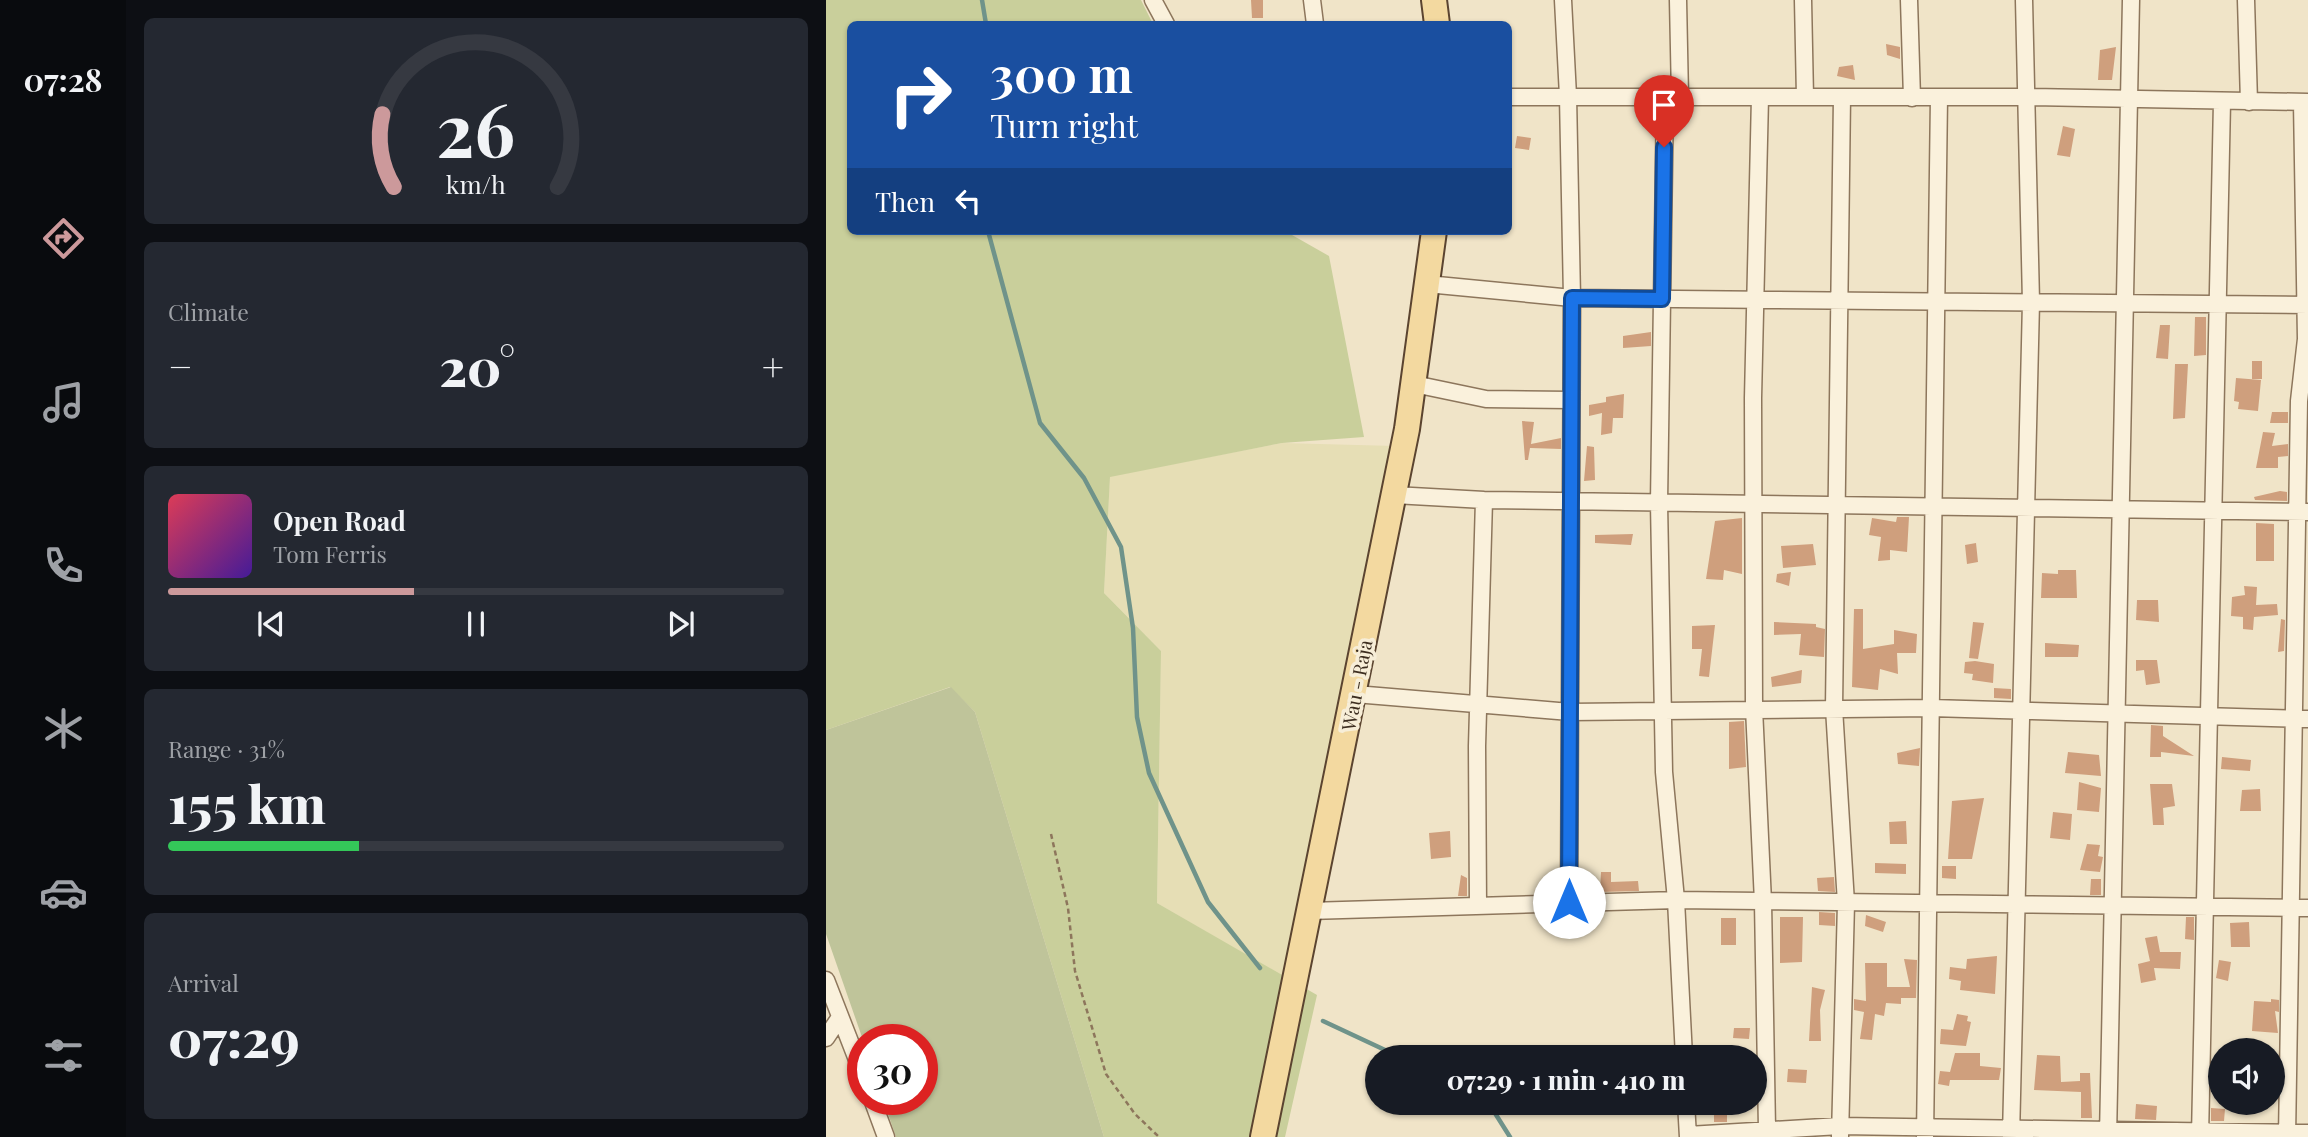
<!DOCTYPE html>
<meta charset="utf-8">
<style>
body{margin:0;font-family:"Playfair Display",serif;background:#242831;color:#f1f3f6;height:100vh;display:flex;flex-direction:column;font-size:26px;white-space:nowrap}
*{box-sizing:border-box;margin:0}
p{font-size:23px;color:#9ea1a6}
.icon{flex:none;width:38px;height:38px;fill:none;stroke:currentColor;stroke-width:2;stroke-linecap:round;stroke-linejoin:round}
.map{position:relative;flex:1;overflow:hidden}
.details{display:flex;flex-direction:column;gap:18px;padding:18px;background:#0d0f14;width:700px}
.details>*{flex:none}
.hud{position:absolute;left:21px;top:21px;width:665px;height:214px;border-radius:10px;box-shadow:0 2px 5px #0004;background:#1a4fa0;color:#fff;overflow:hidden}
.controls{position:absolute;left:1382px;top:1038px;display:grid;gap:14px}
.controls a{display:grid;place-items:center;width:77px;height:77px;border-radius:50%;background:#171b24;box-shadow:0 2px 5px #0004;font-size:35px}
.speed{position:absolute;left:21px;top:1024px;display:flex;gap:14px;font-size:35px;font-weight:700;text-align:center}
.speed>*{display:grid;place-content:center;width:91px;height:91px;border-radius:50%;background:#171b24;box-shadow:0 2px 5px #0004;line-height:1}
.speed .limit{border:10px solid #d22;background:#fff;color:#111}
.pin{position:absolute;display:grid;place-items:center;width:60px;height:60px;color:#fff;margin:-72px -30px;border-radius:50% 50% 50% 0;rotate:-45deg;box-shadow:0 0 7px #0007}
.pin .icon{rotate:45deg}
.me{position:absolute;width:77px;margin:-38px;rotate:0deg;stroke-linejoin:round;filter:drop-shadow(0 0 5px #0008)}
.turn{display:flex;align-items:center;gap:24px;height:147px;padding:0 28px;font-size:32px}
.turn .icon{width:91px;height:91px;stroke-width:2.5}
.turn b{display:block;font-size:49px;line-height:60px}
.then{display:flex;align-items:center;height:66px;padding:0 28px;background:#0003;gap:14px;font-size:26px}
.big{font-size:52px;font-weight:800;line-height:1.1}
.details .card{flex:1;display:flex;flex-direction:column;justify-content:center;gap:10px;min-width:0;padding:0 24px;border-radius:10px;background:#242831}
.details .dial{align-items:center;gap:0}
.dial svg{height:182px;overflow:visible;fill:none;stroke:#363941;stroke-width:7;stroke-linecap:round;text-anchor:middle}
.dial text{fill:#f1f3f6;stroke:none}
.song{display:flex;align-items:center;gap:21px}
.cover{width:84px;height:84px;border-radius:10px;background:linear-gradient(135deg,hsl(350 70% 55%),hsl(260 70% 35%))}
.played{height:7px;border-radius:4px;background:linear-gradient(90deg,#cc999b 40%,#363941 40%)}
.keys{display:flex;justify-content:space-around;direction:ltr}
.heat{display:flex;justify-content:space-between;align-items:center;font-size:38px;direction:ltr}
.charge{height:10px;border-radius:5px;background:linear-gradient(90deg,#34c759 31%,#363941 0)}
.trip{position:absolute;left:539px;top:1045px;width:402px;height:70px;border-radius:35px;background:#171b24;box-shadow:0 2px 5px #0004;font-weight:800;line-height:70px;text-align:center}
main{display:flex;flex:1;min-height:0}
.dock{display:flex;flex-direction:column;width:126px;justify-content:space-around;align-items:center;background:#090b0e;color:#9ea1a6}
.dock .icon{width:49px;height:49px}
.dock .current{color:#cc999b}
.dock b{font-size:32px;color:#f1f3f6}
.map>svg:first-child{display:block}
.farmland{fill:#e6deb5}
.green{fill:#c9cf9b}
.cemetery{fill:#bfc49a}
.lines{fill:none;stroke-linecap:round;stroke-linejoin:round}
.stream{stroke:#6f938a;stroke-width:4.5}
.building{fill:#cf9f7d}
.street-casing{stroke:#8d765c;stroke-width:19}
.primary-casing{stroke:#5b4430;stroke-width:28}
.path{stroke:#8d765c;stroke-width:2.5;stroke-dasharray:5 3.5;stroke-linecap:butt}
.street{stroke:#faf1dc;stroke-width:16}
.primary{stroke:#f3d9a0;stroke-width:24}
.route-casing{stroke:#114b97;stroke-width:18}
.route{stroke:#1a73e8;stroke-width:12}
.labels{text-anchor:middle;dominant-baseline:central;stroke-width:7;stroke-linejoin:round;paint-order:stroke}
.street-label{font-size:19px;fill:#3d2e20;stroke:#f7eed8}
</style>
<main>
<nav class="dock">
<b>07:28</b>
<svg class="icon current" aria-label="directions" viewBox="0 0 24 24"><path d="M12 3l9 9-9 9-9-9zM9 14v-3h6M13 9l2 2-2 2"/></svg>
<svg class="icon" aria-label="music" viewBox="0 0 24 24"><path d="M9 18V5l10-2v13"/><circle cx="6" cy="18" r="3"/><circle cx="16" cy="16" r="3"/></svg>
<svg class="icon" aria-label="phone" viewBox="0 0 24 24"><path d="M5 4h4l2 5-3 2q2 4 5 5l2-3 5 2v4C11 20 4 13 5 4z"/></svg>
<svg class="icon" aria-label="climate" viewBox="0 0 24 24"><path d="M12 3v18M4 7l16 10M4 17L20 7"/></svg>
<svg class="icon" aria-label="car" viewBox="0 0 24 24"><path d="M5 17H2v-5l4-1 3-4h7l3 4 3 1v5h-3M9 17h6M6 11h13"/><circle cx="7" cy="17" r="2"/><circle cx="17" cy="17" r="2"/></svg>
<svg class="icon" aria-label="filters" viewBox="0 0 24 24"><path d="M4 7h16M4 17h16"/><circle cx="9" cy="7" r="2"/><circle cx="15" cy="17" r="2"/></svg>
</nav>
<section class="details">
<div class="card dial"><svg viewBox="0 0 100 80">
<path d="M14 69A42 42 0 1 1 86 69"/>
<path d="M14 69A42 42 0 0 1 9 37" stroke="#cc999b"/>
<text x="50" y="56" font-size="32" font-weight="700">26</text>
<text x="50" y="72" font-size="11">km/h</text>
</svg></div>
<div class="card"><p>Climate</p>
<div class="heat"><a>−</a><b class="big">20°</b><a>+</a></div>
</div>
<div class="card">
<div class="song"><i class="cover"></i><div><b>Open Road</b><p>Tom Ferris</p></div></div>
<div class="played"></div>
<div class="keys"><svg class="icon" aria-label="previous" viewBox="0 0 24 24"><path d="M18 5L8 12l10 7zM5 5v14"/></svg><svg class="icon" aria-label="pause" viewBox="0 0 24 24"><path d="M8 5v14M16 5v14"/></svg><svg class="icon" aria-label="next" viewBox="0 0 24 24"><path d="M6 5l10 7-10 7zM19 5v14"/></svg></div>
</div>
<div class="card"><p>Range · 31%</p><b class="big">155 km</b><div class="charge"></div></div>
<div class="card"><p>Arrival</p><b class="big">07:29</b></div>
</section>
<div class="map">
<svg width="1482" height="1137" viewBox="0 0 1482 1137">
<rect width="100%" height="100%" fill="#f0e4c8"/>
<!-- farmland -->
<path class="farmland" d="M456 443 569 446 461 979 331 903 335 651 278 593 284 476Z"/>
<!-- green -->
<path class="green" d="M0 0H315L327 24H24V231H459L503 256 538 437 456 443 284 477 278 593 335 651 331 903 491 995 459 1137H278L149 712 124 687 0 730Z"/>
<!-- cemetery -->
<path class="cemetery" d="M125 687 149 712 278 1137H70L57 1099H96V1040H37L0 934V730Z"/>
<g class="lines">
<!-- stream -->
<path class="stream" d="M156 0 160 24
M162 231 214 423 258 478 295 547 307 628 311 717 323 773 382 902 434 968
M497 1021 574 1057
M662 1102 684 1137"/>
</g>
<!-- building -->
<path class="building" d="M425 0H437V18H426Z
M1060 44 1074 47V59L1061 55Z
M1290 47 1286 80H1272L1274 50Z
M1027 65 1029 80 1011 76 1013 67Z
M1237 126 1249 129 1244 157 1231 155Z
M691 136 705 138 703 150 689 148Z
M1369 317H1380V355L1368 356Z
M1334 325H1344L1342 359 1330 358Z
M825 332V346L797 348V336Z
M1426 361H1436V379H1426Z
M1349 364H1362L1359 418 1347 419Z
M1410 378 1435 380 1432 411 1412 409 1413 402 1408 401Z
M798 394 797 418H787L786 433 775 435 776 413 763 416V405L780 402V397Z
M1446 412H1462V423H1444Z
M696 421 708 422 705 444 735 438V449L704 448 702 460H699Z
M1437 432 1449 433 1446 446 1462 444V456L1452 457V468H1430Z
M761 446 768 447 769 480 758 481Z
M1454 491 1461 492V501L1429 500 1428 497Z
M1071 517H1083L1081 552 1064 550V560L1052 561 1055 537 1043 535 1046 518 1070 522Z
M916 518V574L898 570 897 580 880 579 889 521Z
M1430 523 1448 524V561H1430Z
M807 534 805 545 769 543V535Z
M1150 543 1152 562 1141 564 1139 545Z
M987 544 990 565 957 568 955 546Z
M1232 570H1250L1251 598H1215L1216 573 1232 574Z
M965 572 963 586 950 582 951 574Z
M1418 586 1431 587 1430 605 1451 604 1452 615 1428 617 1427 630 1417 629V617L1405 616 1406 597 1419 595Z
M1311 600H1332L1333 622 1310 620Z
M1028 609H1037V649L1068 644V630L1091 634 1090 653H1071L1072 674 1054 669 1052 690 1026 687Z
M1455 619 1459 620 1458 651 1452 652Z
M948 622 990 624V627L999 629 998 657 973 655 975 634 948 635Z
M1147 622 1158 623 1152 659 1143 658Z
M889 625 883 677 873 676 876 649H866V626Z
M1219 643 1253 645 1252 657H1219Z
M1310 660H1331L1334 683 1320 685 1318 670 1310 671Z
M1149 661 1168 664 1167 683 1146 680 1147 674 1138 673 1139 662Z
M976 670 975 683 946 687 945 677Z
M1168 688 1185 689V699L1168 698Z
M918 721 920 767 903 769V722Z
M1325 725 1337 726V736L1368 756 1335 752V757H1324Z
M1094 748 1093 766 1072 764 1071 753Z
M1242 752 1273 755 1275 776 1239 773Z
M1396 757 1425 760 1424 771 1395 769Z
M1253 782 1275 788 1273 812 1251 810Z
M1324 784H1346L1349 806 1337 808 1338 825H1327Z
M1434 789 1435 811H1414L1416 790Z
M1158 798 1146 859H1122L1126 801Z
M1227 812 1246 814 1244 840 1224 838Z
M1080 821 1081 844H1064L1063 822Z
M624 831 625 857 605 859 603 833Z
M1261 844 1274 845 1272 856 1277 857 1274 872 1254 870Z
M1049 863 1080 864V874L1049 873Z
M1116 866H1130V879L1116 878Z
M775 872H785V882L812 881 813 891 774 892Z
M635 875 641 878V896H632Z
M1008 877 1009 892 992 891 991 878Z
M1265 879H1275V895H1264Z
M993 912 1009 913V926L993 925Z
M1040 915 1060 922 1057 932 1039 926Z
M954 917H977L976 962 954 963Z
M1360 917H1368V940L1359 939Z
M895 918H910V945H895Z
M1423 922 1424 947H1405L1404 923Z
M1331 936 1334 952H1355L1354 969 1328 968 1330 980 1315 983 1312 964 1324 961 1319 938Z
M1171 956 1169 994 1134 990 1135 981 1123 979 1124 967 1140 969 1141 959Z
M1078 959 1091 960 1090 998H1075V1004L1060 1003 1058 1016 1049 1014 1046 1040 1034 1039 1038 1012 1028 1010V999L1040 1001 1039 963H1061V987H1084Z
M1393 960 1405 962 1402 981 1390 978Z
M986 987 999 990 994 1010 995 1041H983Z
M1445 999 1453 1000V1012L1449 1011 1452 1033 1426 1031 1428 1001 1445 1002Z
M1131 1014 1142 1016 1141 1021 1145 1022 1140 1046 1114 1044 1115 1029 1127 1030Z
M908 1028H924L923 1039 907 1038Z
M1129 1053H1154V1066L1175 1068 1173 1080H1124L1123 1086 1112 1084 1114 1071 1124 1072Z
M1211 1055 1234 1056 1235 1082 1254 1081V1073H1264L1266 1118H1255V1092L1208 1090Z
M962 1069 981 1070 980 1083 961 1082Z
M888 1104H901V1122H888Z
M1310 1104 1331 1106 1330 1120 1309 1119Z
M1385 1108 1399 1109 1398 1121H1385Z"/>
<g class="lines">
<!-- street casing -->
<g class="street-casing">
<path id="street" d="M327 0 340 24
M486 0 489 24
M737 0 742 96 746 298 743 902
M852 0 854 97
M977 0 979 97
M1083 0 1086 98
M1420 0 1423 102
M682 97H1202L1482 102
M839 97 833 503 838 772 850 900 858 1057
M934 97 927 398 928 708 937 902 941 1129
M601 284 746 298 1482 305
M588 384 660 399 744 400
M568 495 658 500 1482 512
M529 694 744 712 1105 708 1482 719
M652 906 651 746 658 500
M483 911 850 900 1482 908
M0 980 37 1075
M0 1038 14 1017
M46 1099 60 1137
M860 1102 862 1137
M862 1135 1014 1126 1482 1133
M1014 1137 1020 903 1008 708 1016 97
M1099 1137 1113 97
M1185 1137 1205 302 1198 0
M1282 1137 1305 0
M1374 1137 1396 102
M1461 1137 1473 401 1480 339 1476 102"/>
</g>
<!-- primary casing -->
<g class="primary-casing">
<path id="primary" d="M608 0 611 24
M437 1137 581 429 608 231"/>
</g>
<!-- path -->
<path class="path" d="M225 834 242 908 249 971 280 1074 309 1114 333 1137"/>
<!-- street -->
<use href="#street" class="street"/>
<!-- primary -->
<use href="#primary" class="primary"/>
</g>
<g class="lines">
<!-- route casing -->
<g class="route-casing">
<path id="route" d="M743 902 746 298 836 299 838 147"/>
</g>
<!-- route -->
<use href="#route" class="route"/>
</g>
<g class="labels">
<!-- street labels -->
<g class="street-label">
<text transform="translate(530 685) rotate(-79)">Wau - Raja</text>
</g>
</g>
</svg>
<div class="controls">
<a><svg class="icon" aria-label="sound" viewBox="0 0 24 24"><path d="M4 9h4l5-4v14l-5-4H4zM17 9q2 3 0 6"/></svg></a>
</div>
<div class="speed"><div class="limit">30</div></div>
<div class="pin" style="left:838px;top:147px;background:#d93025"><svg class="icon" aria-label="arrive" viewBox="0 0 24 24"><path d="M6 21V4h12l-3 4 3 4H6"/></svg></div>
<svg class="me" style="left:743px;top:902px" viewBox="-20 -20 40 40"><circle r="19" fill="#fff"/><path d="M0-13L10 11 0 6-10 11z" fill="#1a73e8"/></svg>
<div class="trip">07:29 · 1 min · 410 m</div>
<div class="hud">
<div class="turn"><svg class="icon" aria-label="right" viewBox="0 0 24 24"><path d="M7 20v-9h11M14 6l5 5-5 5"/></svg><div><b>300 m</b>Turn right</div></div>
<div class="then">Then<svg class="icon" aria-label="left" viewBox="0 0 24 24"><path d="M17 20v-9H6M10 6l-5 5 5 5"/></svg></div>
</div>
</div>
</main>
